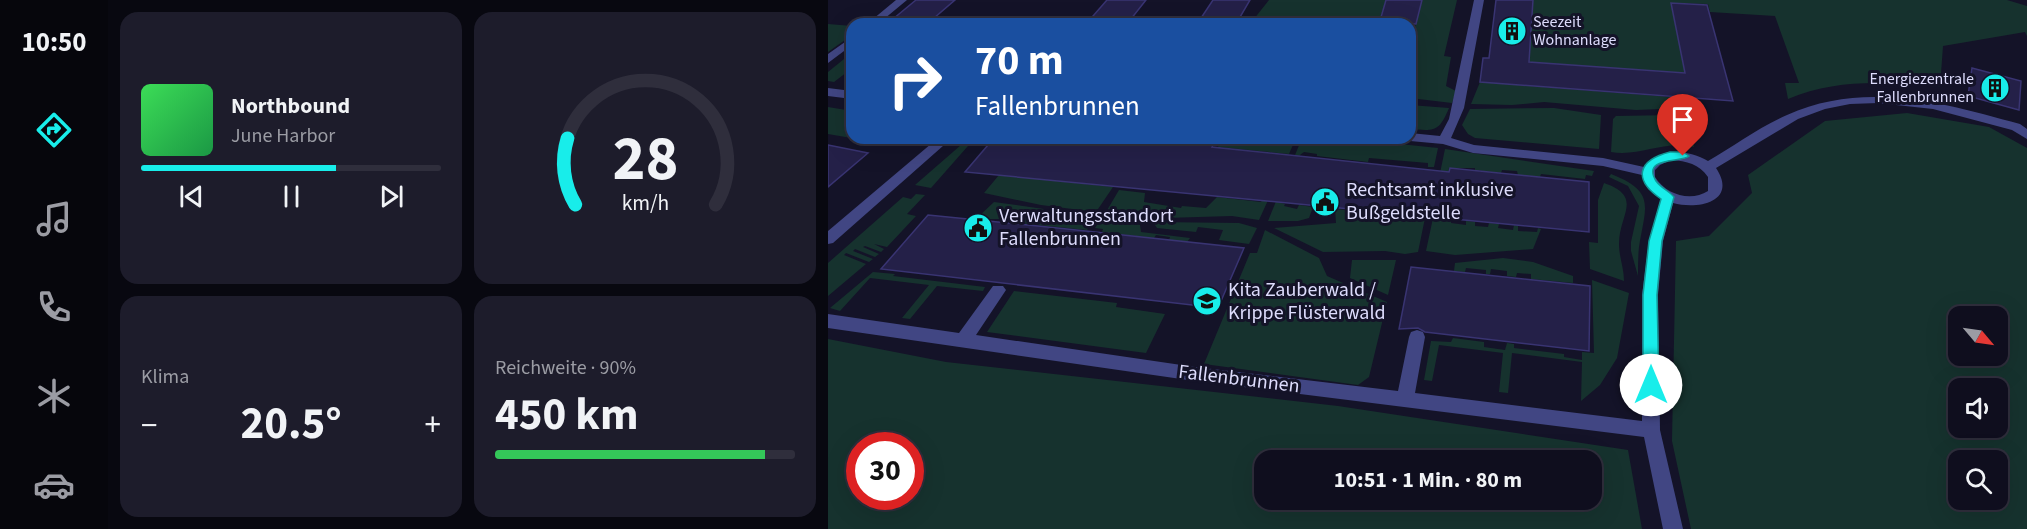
<!DOCTYPE html>
<html lang="de">
<meta charset="utf-8">
<style>
body{margin:0;font-family:"Source Sans 3",sans-serif;background:#1d1c2b;color:#f1f3f6;height:100vh;display:flex;flex-direction:column;font-size:22px;white-space:nowrap}
*{box-sizing:border-box;margin:0}
p{font-size:20px;color:#9b9ca4}
.icon{flex:none;width:33px;height:33px;fill:none;stroke:currentColor;stroke-width:2;stroke-linecap:round;stroke-linejoin:round}
.map{position:relative;flex:1;overflow:hidden}
.side{display:flex;flex-direction:column;gap:12px;padding:12px;background:#080810;width:720px}
.side>*{flex:none}
.hud{position:absolute;left:18px;top:18px;width:570px;height:126px;border-radius:18px;box-shadow:0 6px 24px #0002,0 0 0 2px #2f2e3c;background:#1a4fa0;color:#fff;overflow:hidden}
.needle{width:39px;rotate:119deg}
.fabs{position:absolute;left:1120px;top:306px;display:grid;gap:12px}
.fabs a{display:grid;place-items:center;width:60px;height:60px;border-radius:12px;background:#0f0e1e;box-shadow:0 6px 24px #0002,0 0 0 2px #2f2e3c;font-size:30px}
.speed{position:absolute;left:18px;top:432px;display:flex;gap:12px;font-size:30px;font-weight:700;text-align:center}
.speed>*{display:grid;place-content:center;width:78px;height:78px;border-radius:50%;background:#0f0e1e;box-shadow:0 6px 24px #0002,0 0 0 2px #2f2e3c;line-height:1}
.speed .limit{border:9px solid #d22;background:#fff;color:#111}
.pin{position:absolute;display:grid;place-items:center;width:51px;height:51px;color:#fff;margin:-62px -26px;border-radius:50% 50% 50% 0;rotate:-45deg;box-shadow:0 0 6px #0007}
.pin .icon{rotate:45deg}
.me{position:absolute;width:66px;margin:-33px;rotate:0deg;stroke-linejoin:round;filter:drop-shadow(0 0 4px #0008)}
.turn{display:flex;align-items:center;gap:21px;height:126px;padding:0 30px;font-size:27px}
.turn .icon{width:78px;height:78px;stroke-width:2.5}
.turn b{display:block;font-size:42px;line-height:51px}
.big{font-size:45px;font-weight:700;line-height:1.1}
.side .card{flex:1;display:flex;flex-direction:column;justify-content:center;gap:9px;min-width:0;padding:0 21px;border-radius:18px;background:#1d1c2b}
.side .dial{align-items:center;gap:0}
.dial svg{height:156px;overflow:visible;fill:none;stroke:#2f2e3c;stroke-width:7;stroke-linecap:round;text-anchor:middle}
.dial text{fill:#f1f3f6;stroke:none}
.song{display:flex;align-items:center;gap:18px}
.cover{width:72px;height:72px;border-radius:9px;background:linear-gradient(135deg,hsl(130 70% 55%),hsl(140 70% 35%))}
.played{height:6px;border-radius:3px;background:linear-gradient(90deg,#18edea 65%,#2f2e3c 65%)}
.keys{display:flex;justify-content:space-around;direction:ltr}
.heat{display:flex;justify-content:space-between;align-items:center;font-size:33px;direction:ltr}
.charge{height:9px;border-radius:4px;background:linear-gradient(90deg,#34c759 90%,#2f2e3c 0)}
.side .tiles{flex:1;display:grid;gap:12px;grid-template-columns:repeat(2,1fr)}
.trip{position:absolute;left:426px;top:450px;width:348px;height:60px;border-radius:18px;background:#0f0e1e;box-shadow:0 6px 24px #0002,0 0 0 2px #2f2e3c;font-weight:700;line-height:60px;text-align:center}
main{display:flex;flex:1;min-height:0}
.menu{display:flex;flex-direction:column;width:108px;justify-content:space-around;align-items:center;background:#06060c;color:#9b9ca4}
.menu .icon{width:42px;height:42px}
.menu .current{color:#18edea}
.menu b{font-size:27px;color:#f1f3f6}
.map>svg:first-child{display:block}
.green{fill:#16322e;fill-rule:evenodd}
.building{fill:#242048;stroke:#393472;stroke-width:1.5}
.lines{fill:none;stroke-linecap:round;stroke-linejoin:round}
.minor{fill:#414683;fill-rule:evenodd}
.route{fill:#18edea;stroke:#109a98;stroke-width:1.5}
.labels{text-anchor:middle;dominant-baseline:central;stroke-width:6;stroke-linejoin:round;paint-order:stroke}
.far-poi-label{font-size:16px;fill:#dddcfc;stroke:#141328;text-anchor:start}
.poi-label{font-size:20px;fill:#dddcfc;stroke:#141328;text-anchor:start}
.street-label{font-size:20px;fill:#dddcfc;stroke:#141328}
</style>
<main>
<nav class="menu">
<b>10:50</b>
<svg class="icon current" aria-label="directions" viewBox="0 0 24 24"><path d="M12 3l9 9-9 9-9-9zM9 14v-3h6M13 9l2 2-2 2"/></svg>
<svg class="icon" aria-label="music" viewBox="0 0 24 24"><path d="M9 18V5l10-2v13"/><circle cx="6" cy="18" r="3"/><circle cx="16" cy="16" r="3"/></svg>
<svg class="icon" aria-label="phone" viewBox="0 0 24 24"><path d="M5 4h4l2 5-3 2q2 4 5 5l2-3 5 2v4C11 20 4 13 5 4z"/></svg>
<svg class="icon" aria-label="climate" viewBox="0 0 24 24"><path d="M12 3v18M4 7l16 10M4 17L20 7"/></svg>
<svg class="icon" aria-label="car" viewBox="0 0 24 24"><path d="M5 17H2v-5l4-1 3-4h7l3 4 3 1v5h-3M9 17h6M6 11h13"/><circle cx="7" cy="17" r="2"/><circle cx="17" cy="17" r="2"/></svg>
</nav>
<section class="side">
<div class="tiles">
<div class="card">
<div class="song"><i class="cover"></i><div><b>Northbound</b><p>June Harbor</p></div></div>
<div class="played"></div>
<div class="keys"><svg class="icon" aria-label="previous" viewBox="0 0 24 24"><path d="M18 5L8 12l10 7zM5 5v14"/></svg><svg class="icon" aria-label="pause" viewBox="0 0 24 24"><path d="M8 5v14M16 5v14"/></svg><svg class="icon" aria-label="next" viewBox="0 0 24 24"><path d="M6 5l10 7-10 7zM19 5v14"/></svg></div>
</div>
<div class="card dial"><svg viewBox="0 0 100 80">
<path d="M14 69A42 42 0 1 1 86 69"/>
<path d="M14 69A42 42 0 0 1 10 35" stroke="#18edea"/>
<text x="50" y="56" font-size="32" font-weight="700">28</text>
<text x="50" y="72" font-size="11">km/h</text>
</svg></div>
<div class="card"><p>Klima</p>
<div class="heat"><a>−</a><b class="big">20.5°</b><a>+</a></div>
</div>
<div class="card"><p>Reichweite · 90%</p><b class="big">450 km</b><div class="charge"></div></div>
</div>
</section>
<div class="map">
<svg width="1199" height="529" viewBox="0 0 1199 529">
<rect width="100%" height="100%" fill="#141328"/>
<!-- green -->
<path class="green" d="M441 0H558L551 24H422Z
M594 0H629L616 56 623 57 618 86 628 91 624 103 582 98V47Z
M705 0H1179L1199 6V36L1197 32 1115 46 1112 87C1059 82 1010 78 960 99L957 83H971L947 16 882 12 880 4 843 3 857 73 701 62Z
M0 24 24 26V35L0 52Z
M16 59 24 60V72H19L6 82 0 81V72Z
M652 82 856 98 857 108 808 110 716 102 684 105 643 104Z
M582 105 621 108C611 132 607 131 582 129Z
M0 107 24 111V138H73L64 145 0 134Z
M726 108 773 115 771 149 647 138 640 134 634 125 642 109Z
M1079 113 1161 127 1199 148V529H863L844 441 848 241 881 236 924 193 920 175 997 121ZM1131 316H1170V356H1131ZM1131 388H1170V428H1131ZM1131 460H1170V500H1131Z
M846 115 860 116 866 147C835 140 812 157 783 152L785 119 788 116Z
M141 138H147L103 188 87 185Z
M390 138H468L461 154 390 147 392 142 388 141Z
M474 138H514L610 148 606 167H600V163L541 158 540 162 489 156V154L476 152 472 155 453 203 457 204 456 206 469 209 471 205 485 207 481 218 470 221H440Z
M617 149 766 171 764 176 758 175 757 179 713 174 712 177 690 175 689 171 674 170 673 173 647 170V168H621L615 203 606 202Z
M783 174C829 192 817 207 811 247 810 256 810 266 810 276L803 251V242L811 206 800 186 781 177Z
M171 175 285 187 268 212 213 205 156 193Z
M776 183C816 197 791 214 791 244 791 257 796 268 796 281L762 269 761 242 770 243V200Z
M291 190 317 193 316 202 353 208 354 206 378 208 389 197 433 202 436 197 441 198 431 220 404 216 337 218 278 212Z
M88 194 97 195 79 214 88 216 59 247 46 244 56 249 53 252 37 246 35 247 51 254 47 257 27 249 25 251 45 259 41 262 18 253 16 255 38 264 0 296V263L75 197 83 199Z
M166 202 216 209 214 213 235 217 238 213 267 219 259 230 181 222 182 219H148Z
M507 209 527 211 526 215 541 216V213L572 216 571 220 586 222 588 217 597 218 590 252 577 254 557 251 495 252 446 228 508 223Z
M274 217 312 225 313 232 362 238 359 242 341 240 342 237 328 235 326 238 274 232 275 229 267 228Z
M605 218 623 219V223L638 225V221L647 222V226L660 227 661 223 671 224 670 228 685 230 686 225 690 226V231L709 232 710 228 713 229 705 249 627 255 598 251Z
M325 222 411 223 429 228 421 244 391 240 395 230 370 227 368 232 329 228Z
M437 230 491 258 499 276 559 302 541 377 530 385 376 364 422 253H429Z
M675 258 705 262 745 276V283L703 279V274L689 273 688 277 679 276V271L663 269 662 274H658V270L638 268 637 272 626 271 627 263Z
M524 260H568L560 295 522 278Z
M45 272 67 274 65 276 157 287 155 291 109 286 82 319 74 318 101 285 42 278 12 311 2 308Z
M764 280 801 293 789 358 772 385 753 401 754 362 684 353 680 393 671 392 675 353 611 345 604 381 596 380 603 341 623 342 625 338 656 342V347L677 350 679 343 686 344V348L736 354V357L754 360V352L766 353Z
M186 291 289 303 288 307 337 314 318 353 159 332Z
M0 339 118 362 510 406 800 450 814 529H0ZM32 446H82V496H32ZM436 460H764V500H436Z"/>
<!-- building -->
<path class="building" d="M88 0H127L99 24H59Z
M279 0H318L299 24H258Z
M385 0H422L408 24H369Z
M558 0H594L588 24H551Z
M668 0H705L701 62 857 73 843 3 879 5 905 101 652 82 655 58H661Z
M1144 68 1193 81 1191 110 1140 96Z
M166 138H296L364 145 371 138H389L384 147 621 172 622 168 761 182V232L137 172Z
M0 145 40 153 0 187Z
M100 215 239 229 416 248 390 308 53 269Z
M583 267 762 286 761 351 597 332 590 328 571 329Z"/>
<g class="lines">
<!-- minor -->
<path class="minor" d="M68 0H79L50 24H39Z
M646 0H656L636 108 623 138 646 145 775 158 816 167C832 148 859 149 880 161 906 146 931 127 959 115 1036 80 1116 103 1192 124L1199 129V139L1184 130 1105 109 1050 103 1022 104 997 109 970 119 888 168C910 201 871 210 845 203L835 241 830 295 832 430 855 529H835L816 437 367 381 0 328V314L131 333 165 286H175L178 290 148 335 367 367 570 391 581 337 583 332 589 330 595 332 597 337 587 393 814 421V295L821 241 833 198 820 189 814 175 775 166 645 153 615 144 582 141 576 138H582V133L612 136 621 119ZM843 160C859 161 871 164 880 177V191C863 202 838 195 827 177V170L832 165Z
M24 37V45L0 63V54Z
M0 88 24 91V99L0 96Z
M110 138H124L5 243 0 244V231Z"/>
</g>
<!-- route -->
<path class="route" d="M842 152H855L861 156C854 163 813 156 828 181 833 188 841 191 846 197L834 241 829 295 831 385 828 390 823 392 817 390 815 385V295L821 241 833 199C804 179 810 160 842 152Z"/>
<!-- icons -->
<defs>
<g id="building-disc" transform="scale(1.5)"><circle r="9.5" fill="#18edea" stroke="#141328"/><path d="M-4-6H4V6H1V3H-1V6H-4ZM-2.5-4.3h1.7v1.8h-1.7ZM.8-4.3h1.7v1.8H.8ZM-2.5-1h1.7V.8h-1.7ZM.8-1h1.7V.8H.8Z" fill="#111"/></g>
<g id="civic-disc" transform="scale(1.5)"><circle r="9.5" fill="#18edea" stroke="#141328"/><path d="M-.6-6.5H3V-4.5H.6V-3L4-1V1h2V6H-6V1h2V-1L-.6-3ZM-1.2 2.5V6h2.4V2.5Z" fill="#111"/></g>
<g id="school-disc" transform="scale(1.5)"><circle r="9.5" fill="#18edea" stroke="#141328"/><path d="M0-5L7-2L0 1L-7-2ZM-4 1L0 2.5L4 1V4Q0 6-4 4Z" fill="#111"/></g>
</defs>
<g fill-rule="evenodd">
<use href="#building-disc" x="684" y="31"/>
<use href="#building-disc" x="1167" y="88"/>
<use href="#civic-disc" x="497" y="202"/>
<use href="#civic-disc" x="150" y="228"/>
<use href="#school-disc" x="379" y="301"/>
</g>
<g class="labels">
<!-- far-poi labels -->
<g class="far-poi-label">
<text x="705" y="22">Seezeit<tspan x="705" dy="18">Wohnanlage</tspan></text>
<text x="1146" y="79" text-anchor="end">Energiezentrale<tspan x="1146" dy="18">Fallenbrunnen</tspan></text>
</g>
<!-- poi labels -->
<g class="poi-label">
<text x="518" y="190">Rechtsamt inklusive<tspan x="518" dy="23">Bußgeldstelle</tspan></text>
<text x="171" y="216">Verwaltungsstandort<tspan x="171" dy="23">Fallenbrunnen</tspan></text>
<text x="400" y="290">Kita Zauberwald /<tspan x="400" dy="23">Krippe Flüsterwald</tspan></text>
</g>
<!-- street labels -->
<g class="street-label">
<text transform="translate(411 379) rotate(7)">Fallenbrunnen</text>
</g>
</g>
</svg>
<div class="fabs">
<a><svg class="needle" viewBox="-14 -14 28 28"><path d="M0-13l5 13h-10z" fill="#e53935"/><path d="M0 13l5-13h-10z" fill="#9b9ca4"/></svg></a>
<a><svg class="icon" aria-label="sound" viewBox="0 0 24 24"><path d="M4 9h4l5-4v14l-5-4H4zM17 9q2 3 0 6"/></svg></a>
<a><svg class="icon" aria-label="search" viewBox="0 0 24 24"><circle cx="10" cy="10" r="6"/><path d="M15 15l6 6"/></svg></a>
</div>
<div class="speed"><div class="limit">30</div></div>
<div class="pin" style="left:855px;top:156px;background:#d93025"><svg class="icon" aria-label="arrive" viewBox="0 0 24 24"><path d="M6 21V4h12l-3 4 3 4H6"/></svg></div>
<svg class="me" style="left:823px;top:385px" viewBox="-20 -20 40 40"><circle r="19" fill="#fff"/><path d="M0-13L10 11 0 6-10 11z" fill="#18edea"/></svg>
<div class="trip">10:51 · 1 Min. · 80 m</div>
<div class="hud">
<div class="turn"><svg class="icon" aria-label="right" viewBox="0 0 24 24"><path d="M7 20v-9h11M14 6l5 5-5 5"/></svg><div><b>70 m</b>Fallenbrunnen</div></div>
</div>
</div>
</main>
